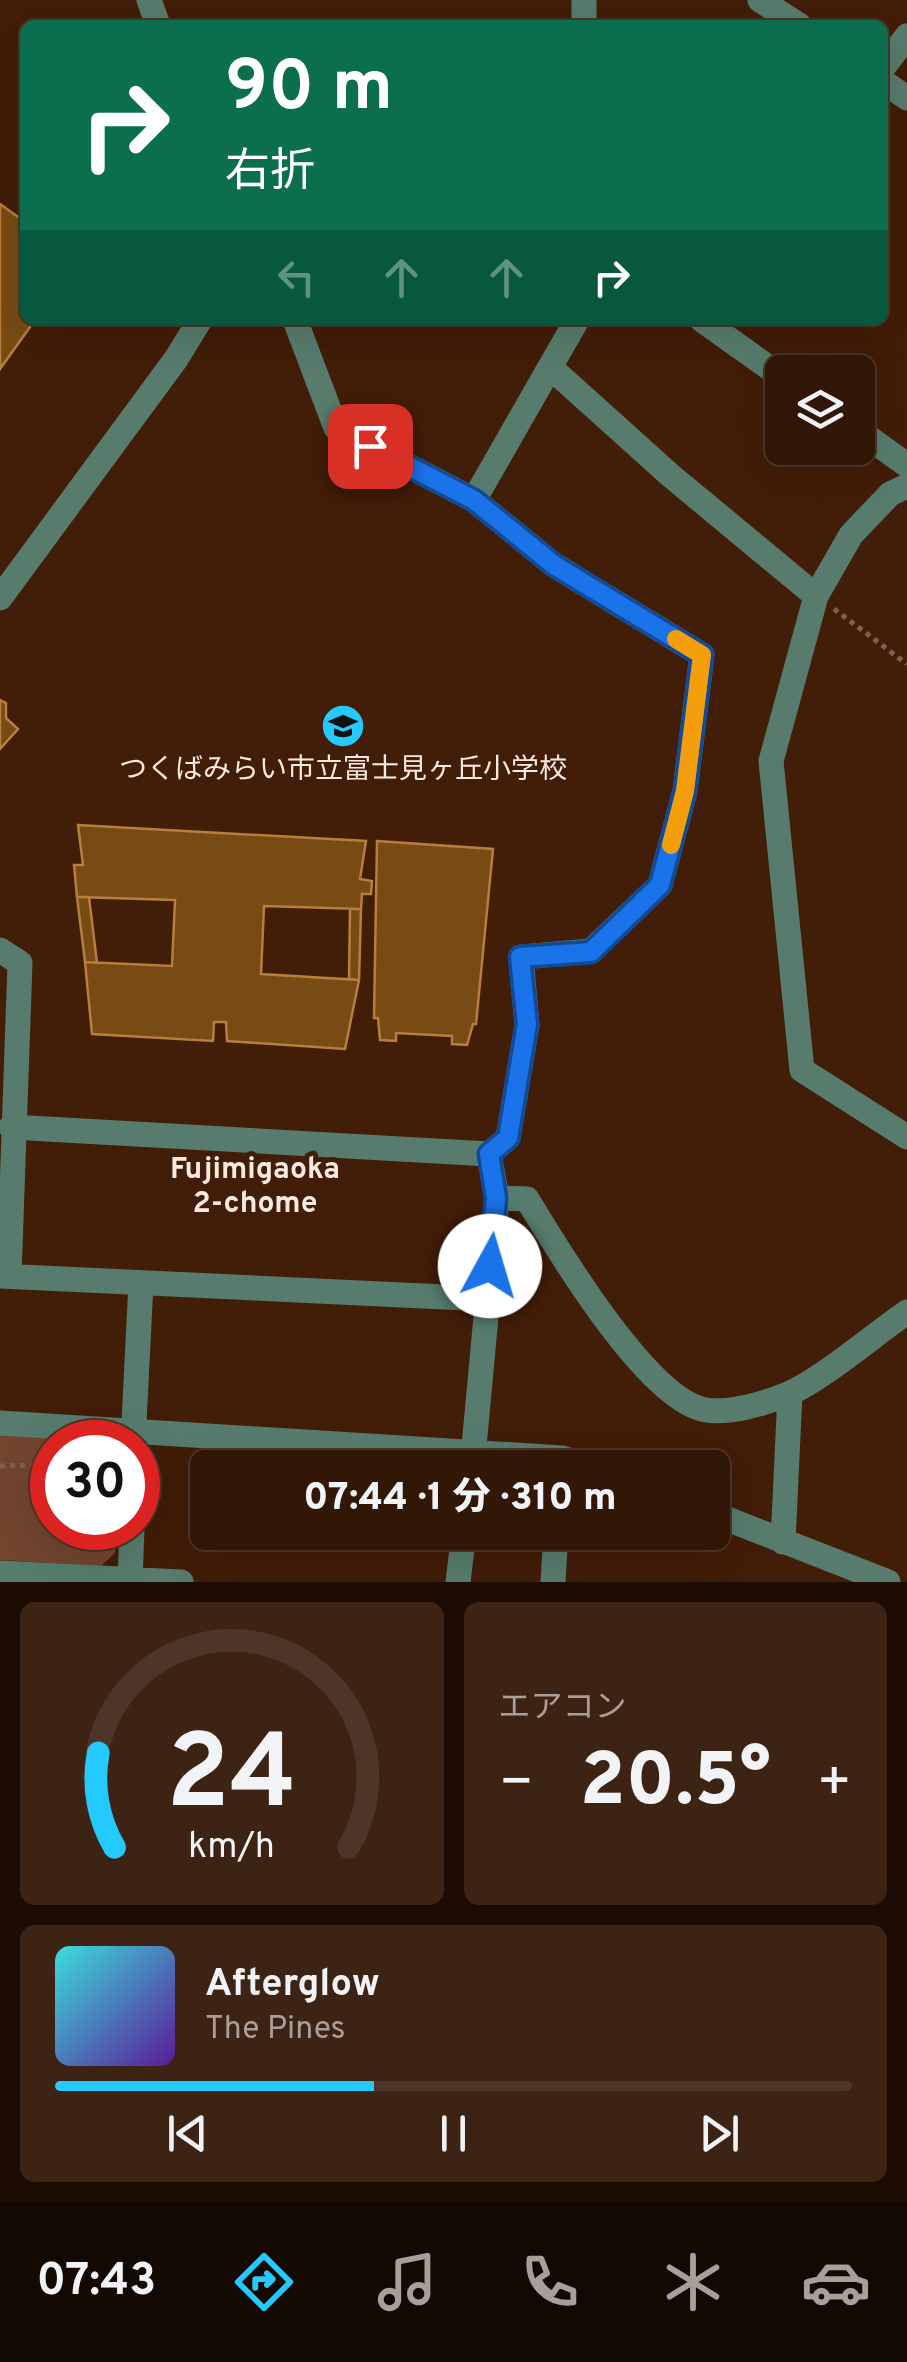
<!DOCTYPE html>
<html lang="ja">
<meta charset="utf-8">
<style>
body{margin:0;font-family:Overpass,"Noto Sans JP",sans-serif;background:#3d2314;color:#f1f3f6;height:100vh;display:flex;flex-direction:column;font-size:38px;white-space:nowrap}
*{box-sizing:border-box;margin:0}
p{font-size:32px;color:#a89f9b}
.icon{flex:none;width:55px;height:55px;fill:none;stroke:currentColor;stroke-width:2;stroke-linecap:round;stroke-linejoin:round}
.map{position:relative;height:1582px;overflow:hidden}
.panel{display:flex;flex-direction:column;gap:20px;padding:20px;background:#1c0c03;flex:1}
.panel>*{flex:none}
.top-card{position:absolute;left:20px;top:20px;width:868px;height:305px;border-radius:15px;box-shadow:0 10px 40px #0002,0 0 0 2px #4d3528;background:#0b6e4f;color:#fff;overflow:hidden}
.buttons{position:absolute;left:765px;top:355px;display:grid;gap:20px}
.buttons a{display:grid;place-items:center;width:110px;height:110px;border-radius:15px;background:#321606;box-shadow:0 10px 40px #0002,0 0 0 2px #4d3528;font-size:50px}
.speed{position:absolute;left:30px;top:1420px;display:flex;gap:20px;font-size:50px;font-weight:700;text-align:center}
.speed>*{display:grid;place-content:center;width:130px;height:130px;border-radius:50%;background:#321606;box-shadow:0 10px 40px #0002,0 0 0 2px #4d3528;line-height:1}
.speed .limit{border:15px solid #d22;background:#fff;color:#111}
.pin{position:absolute;display:grid;place-items:center;width:85px;height:85px;color:#fff;margin:-42px;border-radius:20px;box-shadow:0 5px 15px #0006}
.me{position:absolute;width:110px;margin:-55px;rotate:6deg;stroke-linejoin:round;filter:drop-shadow(0 0 8px #0008)}
.turn{display:flex;align-items:center;gap:35px;height:210px;padding:0 40px;font-size:45px}
.turn .icon{width:130px;height:130px;stroke-width:2.5}
.turn b{display:block;font-size:70px;line-height:85px}
.lanes{display:flex;align-items:center;height:95px;padding:0 40px;background:#0003;justify-content:center;gap:50px;direction:ltr}
.lanes .off{opacity:.35}
.big{font-size:75px;font-weight:800;line-height:1.1}
.panel .card{flex:1;display:flex;flex-direction:column;justify-content:center;gap:15px;min-width:0;padding:0 35px;border-radius:15px;background:#3d2314}
.panel .dial{align-items:center;gap:0}
.dial svg{height:260px;overflow:visible;fill:none;stroke:#4d3528;stroke-width:7;stroke-linecap:round;text-anchor:middle}
.dial text{fill:#f1f3f6;stroke:none}
.song{display:flex;align-items:center;gap:30px}
.cover{width:120px;height:120px;border-radius:15px;background:linear-gradient(135deg,hsl(180 70% 55%),hsl(270 70% 35%))}
.played{height:10px;border-radius:5px;background:linear-gradient(90deg,#24c9fe 40%,#4d3528 40%)}
.keys{display:flex;justify-content:space-around;direction:ltr}
.heat{display:flex;justify-content:space-between;align-items:center;font-size:55px;direction:ltr}
.panel .tiles{flex:1;display:grid;gap:20px;grid-template-columns:1fr 1fr}
.card:last-child{grid-column:span 2}
.trip{position:absolute;left:190px;top:1450px;width:540px;height:100px;border-radius:15px;background:#321606;box-shadow:0 10px 40px #0002,0 0 0 2px #4d3528;font-weight:800;line-height:100px;text-align:center}
.menu{display:flex;height:160px;justify-content:space-around;align-items:center;background:#140902;color:#a89f9b}
.menu .icon{width:70px;height:70px}
.menu .selected{color:#24c9fe}
.menu b{font-size:45px;color:#f1f3f6}
.map>svg:first-child{display:block}
.green{fill:#72452f}
.building{fill:#784b14;stroke:#b87e3c;stroke-width:2.5}
.lines{fill:none;stroke-linecap:round;stroke-linejoin:round}
.path{stroke:#806151;stroke-width:5;stroke-dasharray:5 5;stroke-linecap:butt}
.minor{stroke:#577c6d;stroke-width:25}
.route-casing{stroke:#114b97;stroke-width:25}
.route{stroke:#1a73e8;stroke-width:18}
.slow{stroke:#f59e0b;stroke-width:18}
.labels{text-anchor:middle;dominant-baseline:central;stroke-width:10;stroke-linejoin:round;paint-order:stroke}
.poi-label{font-size:28px;fill:#fbeae2;stroke:#421d08}
.neighbourhood-label{font-size:30px;font-weight:bold;fill:#fbeae2;stroke:#421d08}
</style>
<div class="map">
<svg width="907" height="1582" viewBox="0 0 907 1582">
<rect width="100%" height="100%" fill="#421d08"/>
<!-- green -->
<path class="green" d="M0 1435 110 1442H52V1528H116L115 1553 101 1566 0 1560Z"/>
<!-- building -->
<path class="building" d="M0 204 25 222V320H35L0 369Z
M0 700 6 703V718L18 729 0 749Z
M78 825 366 841 360 879 372 881 371 894H362L361 909 264 906 261 974 359 980 345 1049 227 1041 226 1022H214L213 1041 92 1034 85 962 172 966 175 900 77 897 74 865H83Z
M377 841 493 849 476 1024H473L467 1045 452 1044V1036L396 1033V1041L380 1040 378 1018H374Z
M77 897H89L97 963 85 962Z
M350 909H361L359 980 349 979Z"/>
<g class="lines">
<!-- path -->
<path class="path" d="M834 609 907 664
M0 1466 52 1465"/>
<!-- minor -->
<path class="minor" d="M149 0 158 25
M760 0 799 25
M584 25V0
M882 69 907 36
M882 81 907 98
M295 320 336 428 474 500 554 565 702 655 685 791 660 885 591 951 521 957 527 1025 508 1138 489 1154
M577 320 550 367 670 475 816 596
M702 320 782 377
M858 430 907 465
M907 486 890 494 851 535 816 596 771 761 802 1070 907 1137
M474 500 550 367
M0 598 176 359 200 320
M0 950 20 963 9 1276
M11 1127 489 1154 497 1198 472 1468
M497 1198 527 1199C558 1250 648 1401 706 1410 730 1414 766 1403 788 1394 821 1380 875 1334 907 1312
M0 1276 487 1299
M0 1423 562 1458 594 1468
M133 1442 141 1283
M712 1513 888 1582
M783 1542 790 1393
M0 1573 181 1582
M130 1582 132 1528
M458 1582 464 1532
M553 1582 556 1532"/>
</g>
<g class="lines">
<!-- route casing -->
<g class="route-casing">
<path id="route" d="M370 446 474 500 554 565 702 655 685 791 660 885 591 952 520 957 527 1024 508 1138 489 1154 496 1198 490 1266"/>
</g>
<!-- route -->
<use href="#route" class="route"/>
<!-- slow -->
<path class="slow" d="M671 845 685 791 702 655 676 639"/>
</g>
<!-- icons -->
<defs>
<g id="school-disc" transform="scale(2.25)"><circle r="9.5" fill="#24c9fe" stroke="#421d08"/><path d="M0-5L7-2L0 1L-7-2ZM-4 1L0 2.5L4 1V4Q0 6-4 4Z" fill="#111"/></g>
</defs>
<g fill-rule="evenodd">
<use href="#school-disc" x="343" y="726"/>
</g>
<g class="labels">
<!-- poi labels -->
<g class="poi-label">
<text x="343" y="771">つくばみらい市立富士見ヶ丘小学校</text>
</g>
<!-- neighbourhood labels -->
<g class="neighbourhood-label">
<text x="255" y="1170">Fujimigaoka<tspan x="255" dy="34">2-chome</tspan></text>
</g>
</g>
</svg>
<div class="buttons">
<a><svg class="icon" aria-label="layers" viewBox="0 0 24 24"><path d="M12 4l9 5-9 5-9-5zM3 14l9 5 9-5"/></svg></a>
</div>
<div class="speed"><div class="limit">30</div></div>
<div class="pin" style="left:370px;top:446px;background:#d93025"><svg class="icon" aria-label="arrive" viewBox="0 0 24 24"><path d="M6 21V4h12l-3 4 3 4H6"/></svg></div>
<svg class="me" style="left:490px;top:1266px" viewBox="-20 -20 40 40"><circle r="19" fill="#fff"/><path d="M0-13L10 11 0 6-10 11z" fill="#1a73e8"/></svg>
<div class="trip">07:44 · 1 分 · 310 m</div>
<div class="top-card">
<div class="turn"><svg class="icon" aria-label="right" viewBox="0 0 24 24"><path d="M7 20v-9h11M14 6l5 5-5 5"/></svg><div><b>90 m</b>右折</div></div>
<div class="lanes"><svg class="icon off" aria-label="left" viewBox="0 0 24 24"><path d="M17 20v-9H6M10 6l-5 5 5 5"/></svg><svg class="icon off" aria-label="ahead" viewBox="0 0 24 24"><path d="M12 20V5M6 11l6-6 6 6"/></svg><svg class="icon off" aria-label="ahead" viewBox="0 0 24 24"><path d="M12 20V5M6 11l6-6 6 6"/></svg><svg class="icon" aria-label="right" viewBox="0 0 24 24"><path d="M7 20v-9h11M14 6l5 5-5 5"/></svg></div>
</div>
</div>
<section class="panel">
<div class="tiles">
<div class="card dial"><svg viewBox="0 0 100 80">
<path d="M14 69A42 42 0 1 1 86 69"/>
<path d="M14 69A42 42 0 0 1 9 40" stroke="#24c9fe"/>
<text x="50" y="56" font-size="32" font-weight="700">24</text>
<text x="50" y="72" font-size="11">km/h</text>
</svg></div>
<div class="card"><p>エアコン</p>
<div class="heat"><a>−</a><b class="big">20.5°</b><a>+</a></div>
</div>
<div class="card">
<div class="song"><i class="cover"></i><div><b>Afterglow</b><p>The Pines</p></div></div>
<div class="played"></div>
<div class="keys"><svg class="icon" aria-label="previous" viewBox="0 0 24 24"><path d="M18 5L8 12l10 7zM5 5v14"/></svg><svg class="icon" aria-label="pause" viewBox="0 0 24 24"><path d="M8 5v14M16 5v14"/></svg><svg class="icon" aria-label="next" viewBox="0 0 24 24"><path d="M6 5l10 7-10 7zM19 5v14"/></svg></div>
</div>
</div>
</section>
<nav class="menu">
<b>07:43</b>
<svg class="icon selected" aria-label="directions" viewBox="0 0 24 24"><path d="M12 3l9 9-9 9-9-9zM9 14v-3h6M13 9l2 2-2 2"/></svg>
<svg class="icon" aria-label="music" viewBox="0 0 24 24"><path d="M9 18V5l10-2v13"/><circle cx="6" cy="18" r="3"/><circle cx="16" cy="16" r="3"/></svg>
<svg class="icon" aria-label="phone" viewBox="0 0 24 24"><path d="M5 4h4l2 5-3 2q2 4 5 5l2-3 5 2v4C11 20 4 13 5 4z"/></svg>
<svg class="icon" aria-label="climate" viewBox="0 0 24 24"><path d="M12 3v18M4 7l16 10M4 17L20 7"/></svg>
<svg class="icon" aria-label="car" viewBox="0 0 24 24"><path d="M5 17H2v-5l4-1 3-4h7l3 4 3 1v5h-3M9 17h6M6 11h13"/><circle cx="7" cy="17" r="2"/><circle cx="17" cy="17" r="2"/></svg>
</nav>
